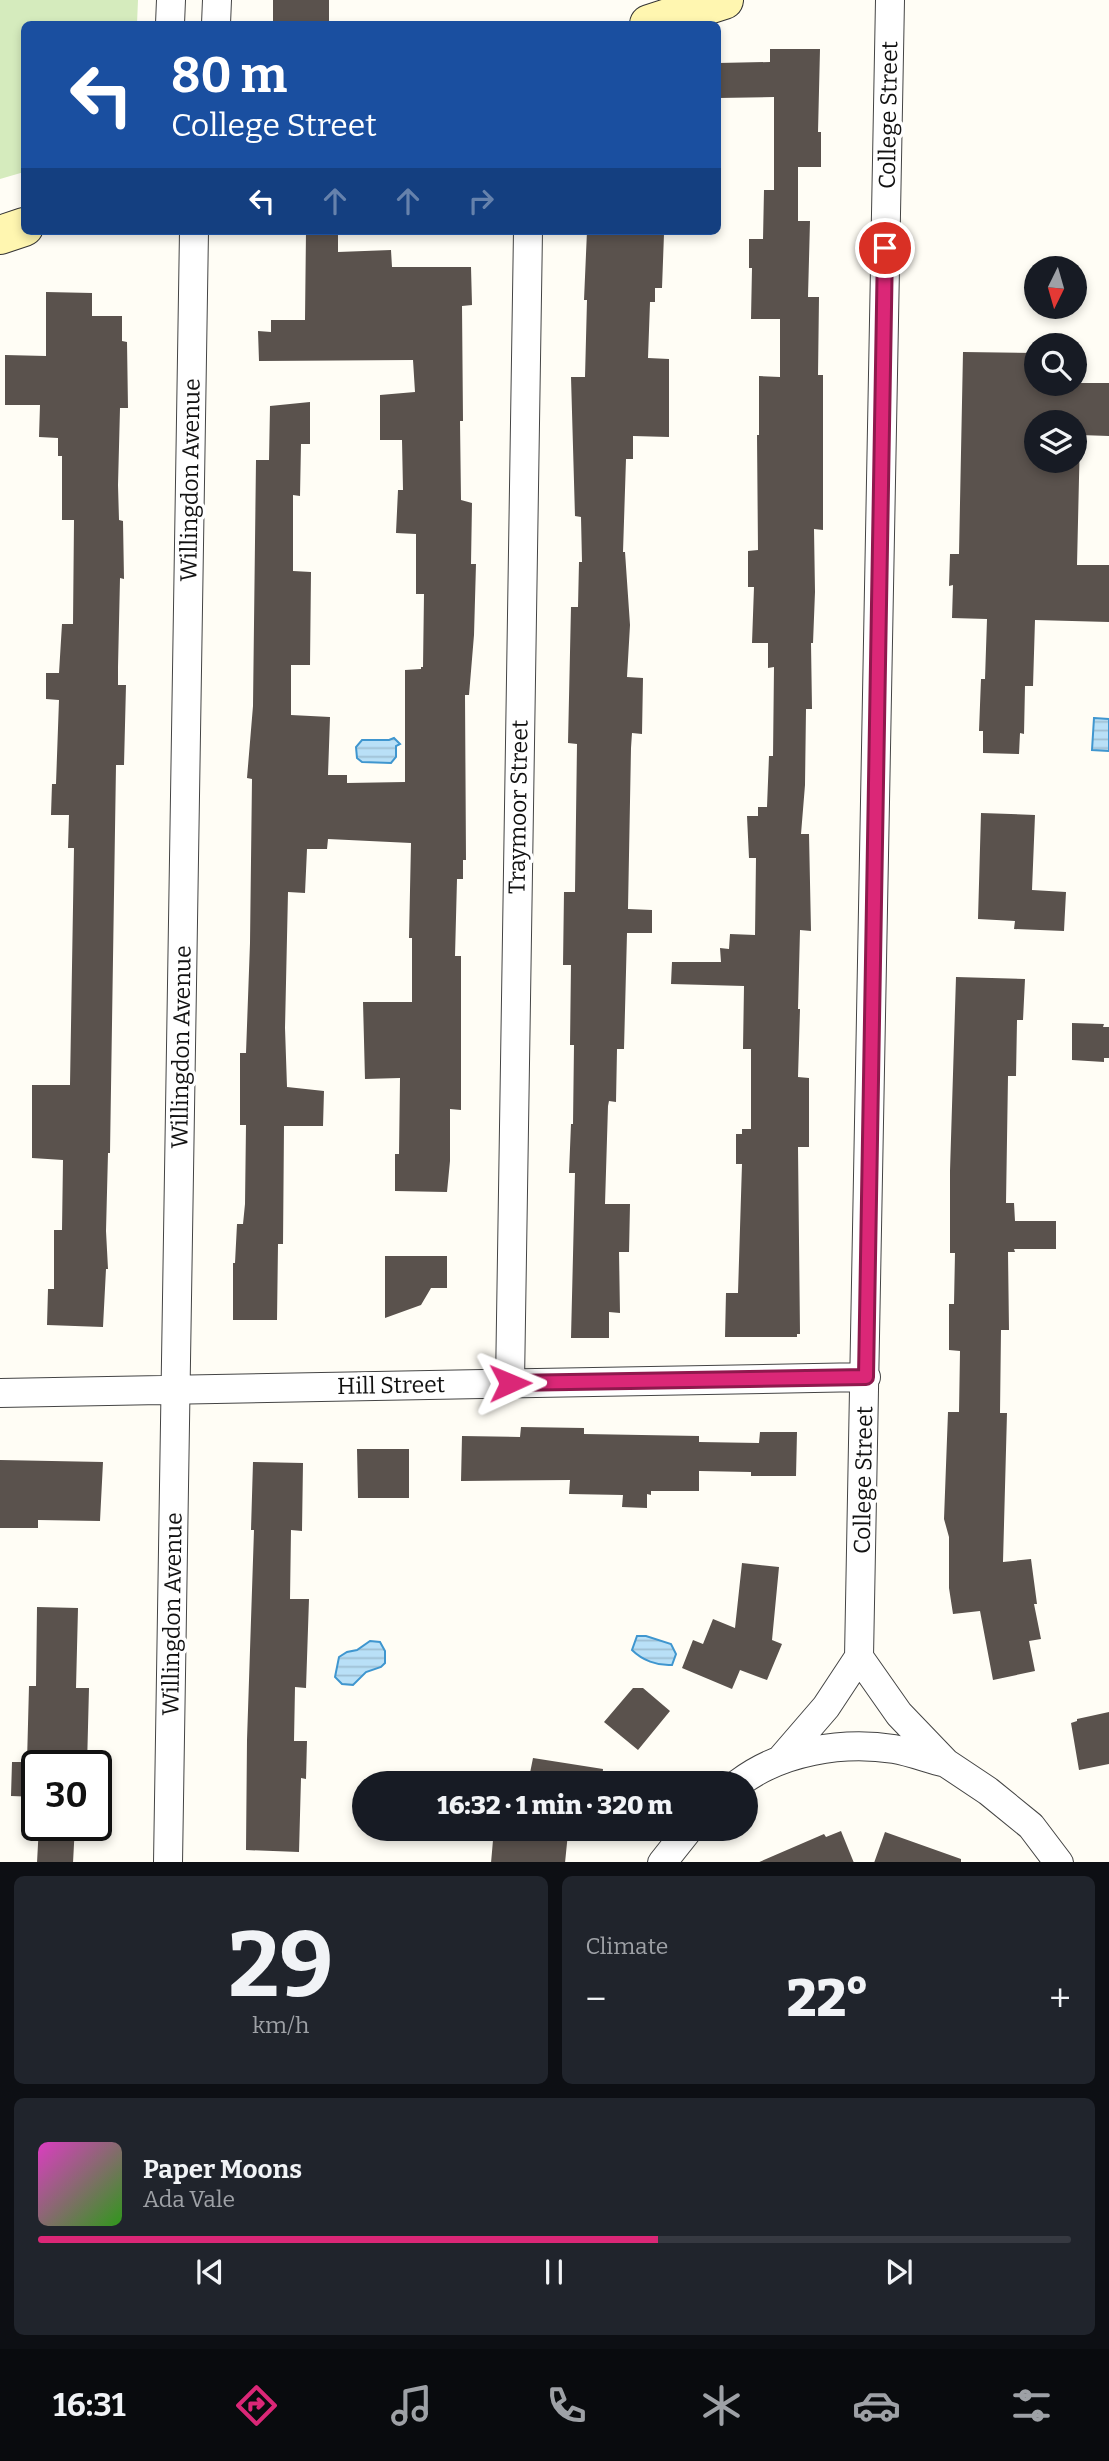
<!DOCTYPE html>
<meta charset="utf-8">
<style>
body{margin:0;font-family:Bitter,serif;background:#20242c;color:#f1f3f6;height:100vh;display:flex;flex-direction:column;font-size:26px;white-space:nowrap}
*{box-sizing:border-box;margin:0}
p{font-size:23px;color:#9ea1a6}
.icon{flex:none;width:38px;height:38px;fill:none;stroke:currentColor;stroke-width:2;stroke-linecap:round;stroke-linejoin:round}
.map{position:relative;height:1862px;overflow:hidden}
.drawer{display:flex;flex-direction:column;gap:14px;padding:14px;background:#0d0f14;flex:1}
.drawer>*{flex:none}
.hud{position:absolute;left:21px;top:21px;width:700px;height:214px;border-radius:10px;box-shadow:0 4px 10px #0003;background:#1a4fa0;color:#fff;overflow:hidden}
.needle{width:46px;rotate:185deg}
.controls{position:absolute;left:1024px;top:256px;display:grid;gap:14px}
.controls a{display:grid;place-items:center;width:63px;height:63px;border-radius:50%;background:#171b24;box-shadow:0 4px 10px #0003;font-size:35px}
.speed{position:absolute;left:21px;top:1750px;display:flex;gap:14px;font-size:35px;font-weight:700;text-align:center}
.speed>*{display:grid;place-content:center;width:91px;height:91px;border-radius:50%;background:#171b24;box-shadow:0 4px 10px #0003;line-height:1}
.speed .limit{border:4px solid #111;border-radius:10px;background:#fff;color:#111}
.pin{position:absolute;display:grid;place-items:center;width:60px;height:60px;color:#fff;margin:-30px;border:4px solid #fff;border-radius:50%;box-shadow:0 2px 7px #0007}
.me{position:absolute;width:77px;margin:-38px;rotate:89deg;stroke-linejoin:round;filter:drop-shadow(0 0 5px #0008)}
.turn{display:flex;align-items:center;gap:24px;height:147px;padding:0 35px;font-size:32px}
.turn .icon{width:91px;height:91px;stroke-width:2.5}
.turn b{display:block;font-size:49px;line-height:60px}
.lanes{display:flex;align-items:center;height:66px;padding:0 35px;background:#0003;justify-content:center;gap:35px;direction:ltr}
.lanes .off{opacity:.35}
.big{font-size:52px;font-weight:800;line-height:1.1}
.drawer .widget{flex:1;display:flex;flex-direction:column;justify-content:center;gap:10px;min-width:0;padding:0 24px;border-radius:10px;background:#20242c}
.drawer .dial{align-items:center;gap:0}
.dial b{font-size:91px;line-height:1}
.song{display:flex;align-items:center;gap:21px}
.cover{width:84px;height:84px;border-radius:10px;background:linear-gradient(135deg,hsl(310 70% 55%),hsl(110 70% 35%))}
.played{height:7px;border-radius:4px;background:linear-gradient(90deg,#db2777 60%,#363941 60%)}
.keys{display:flex;justify-content:space-around;direction:ltr}
.heat{display:flex;justify-content:space-between;align-items:center;font-size:38px;direction:ltr}
.drawer .tiles{flex:1;display:grid;gap:14px;grid-template-columns:1fr 1fr}
.widget:last-child{grid-column:span 2}
.trip{position:absolute;left:352px;top:1771px;width:406px;height:70px;border-radius:35px;background:#171b24;box-shadow:0 4px 10px #0003;font-weight:800;line-height:70px;text-align:center}
.dock{display:flex;height:112px;justify-content:space-around;align-items:center;background:#090b0e;color:#9ea1a6}
.dock .icon{width:49px;height:49px}
.dock .selected{color:#db2777}
.dock b{font-size:32px;color:#f1f3f6}
.map>svg:first-child{display:block}
.green{fill:#d5ebbd}
.water{fill:url(#water-rules);stroke:#3f96cf;stroke-width:2}
.building{fill:#5a524d;fill-rule:evenodd}
.lines{fill:none;stroke-linecap:round;stroke-linejoin:round}
.street-casing{stroke:#444;stroke-width:30}
.secondary-casing{stroke:#333;stroke-width:40}
.street{stroke:#fff;stroke-width:28}
.secondary{stroke:#fff6b0;stroke-width:38}
.route-casing{stroke:#8e194d;stroke-width:18}
.route{stroke:#db2777;stroke-width:12}
.labels{text-anchor:middle;dominant-baseline:central;stroke-width:7;stroke-linejoin:round;paint-order:stroke}
.street-label{font-size:23px;fill:#111;stroke:#fff}
</style>
<div class="map">
<svg width="1109" height="1863" viewBox="0 0 1109 1863">
<defs>
<pattern id="water-rules" width="6" height="5" patternUnits="userSpaceOnUse" patternTransform="scale(1.75)"><rect width="6" height="5" fill="#b9e0f7"/><path d="M0 2.5h6" fill="none" stroke="#9ebfd3"/></pattern>
</defs>
<rect width="100%" height="100%" fill="#fffdf5"/>
<!-- green -->
<path class="green" d="M0 0H138L137 24H24V172L0 179Z"/>
<!-- water -->
<path class="water" d="M1094 718 1109 719V751L1092 750Z
M394 738 400 744 396 746V757L391 763 362 762 357 758 356 747 362 740H389Z
M637 1636H646L671 1644 676 1654 672 1665C657 1666 642 1660 632 1650Z
M370 1641 380 1642 385 1651V1663L381 1667 366 1672 353 1685 342 1684 335 1677 339 1657 347 1652 357 1650Z"/>
<!-- building -->
<path class="building" d="M273 0H329V24H273Z
M770 49H820L818 132H821V167H798V221H810L808 297H819L818 375H823V530L814 529 815 592 813 643H811L812 709H806L805 785 801 834H809L811 931 800 930 798 1009H800L798 1077 809 1078V1147H798L800 1334H797V1337H725L726 1293H738L742 1164H736V1134H742V1129H751V1049H743L744 986 671 984 672 962H721L720 948 729 949 730 934 755 935 756 858H749L747 816H758V807H767L769 756H773L774 667 768 668V643H752L754 587H748V551L758 550 757 435H759V376L780 377V319H751L752 268H749V239H763L764 190H774V97L718 98V63L770 62Z
M306 231H338V252L391 250 392 267H471L472 305 462 306 463 421H460L461 500 472 503 471 564H476L474 635 469 695H465L466 860H463V879H457L455 956H461V1110L450 1109V1161L447 1192 395 1191V1154H399L400 1078 365 1079 363 1002H412V938H409L411 843 328 839 327 849H307L305 893 288 892 285 1028 287 1087 324 1091 323 1126H284L283 1244H278L277 1320H233V1263H235L237 1224H243L245 1204 246 1125H240V1053H246L250 943 252 779 247 778 253 706 256 460H269L270 406 310 402V444H301L300 496 293 495V571L311 572 310 665H291V715L330 717 328 775H347V783L405 782V670L421 669V667H423L424 594H416V534L396 533 398 490H403L402 440H380V395L415 392 413 360 259 361 258 331 271 332V320H305Z
M587 231H659V234H664L662 288H655V302H650L648 358 669 359V437L633 436V459H626L623 552H625L630 625 627 677 643 678 642 734 632 733 631 748 628 909 652 910V933H627L624 1049H617L616 1102 609 1101 608 1106 605 1204H630L629 1252H619L620 1313 609 1312V1338H571L575 1173H569L571 1124H573L574 1045H570L571 965H563L564 892H575L577 744 568 743 571 607H578L579 562H582L581 517 575 516 571 377H585L587 300H584Z
M46 292 92 293V316H122V341L127 342 128 408H120L118 485 119 520 123 521 124 579 120 578 118 667V685H126L124 765H116L110 1153H108L106 1231 108 1269H106L103 1327 47 1325 48 1289H54V1230H62L63 1160 32 1158V1085H70L74 848H68L69 815H51L52 784H56L59 700 46 699V673H59L62 624H73L74 520H62V456H58V438L39 437 40 405H5V355L46 356Z
M963 352 1036 353V383H1109V436L1080 435 1077 565H1109V622L1035 620 1033 686H1025L1024 734 1020 733 1019 754 983 753V731H979L981 679H985L987 619 952 618 953 585 949 586 950 554H959ZM1036 422H1074V460H1036Z
M981 813 1035 815 1032 890 1066 892 1064 931 1014 929 1015 921 978 919Z
M956 977 1025 979 1023 1020H1017L1016 1076H1008L1006 1203H1014L1015 1221H1056V1249H1014L1015 1252H1008L1009 1330H1001L1000 1413H1007L1003 1562 1031 1559 1037 1604H1034L1041 1639 1029 1641 1035 1671 993 1680 980 1611 953 1614 949 1588V1537L944 1519 948 1412H959L960 1351 949 1350V1304H954L955 1253H950V1171Z
M1072 1023 1104 1024 1103 1027H1109V1058H1104V1062L1072 1060Z
M385 1256H447V1288H431L421 1305 385 1318Z
M521 1427 584 1428V1434L699 1436V1442L759 1443 760 1432H797L796 1476H751V1472L699 1471V1491H651V1495L647 1494V1508L622 1507 623 1495 569 1494 570 1480 461 1481 462 1436 520 1437Z
M357 1449H409V1498H358Z
M0 1460 103 1462 100 1521 38 1520V1528H0Z
M253 1462 303 1463 302 1531 291 1530 290 1599H309L306 1688 295 1687 294 1741H307L306 1779 301 1778 299 1852 246 1850 247 1740 254 1530H251Z
M742 1563 779 1567 772 1640 782 1644 767 1680 740 1670 732 1689 682 1668 693 1640 703 1644 713 1619 735 1628Z
M37 1607 78 1608 76 1688H89L87 1766H37V1797L11 1796 12 1762H27L29 1686H36Z
M633 1688H643L670 1711 638 1750 604 1722Z
M1109 1712V1764L1079 1770 1071 1723 1077 1721V1719Z
M533 1758 603 1769 602 1783H528Z
M39 1825H75L73 1863H37Z
M494 1829H525L568 1833 565 1863H491Z
M841 1831 854 1863H757L824 1834 826 1837Z
M885 1832 961 1859V1863H874Z"/>
<g class="lines">
<!-- street casing -->
<g class="street-casing">
<path id="street" d="M170 24 171 0
M216 24 217 0
M510 1383 528 231
M0 1393 866 1377
M859 1657 899 1714 946 1763 988 1791 1031 1826 1059 1863
M782 1758 826 1707 859 1657 890 0
M739 1783C781 1751 842 1741 894 1749 911 1752 929 1759 946 1763
M168 1863 194 231
M662 1863 689 1829"/>
</g>
<!-- secondary casing -->
<g class="secondary-casing">
<path id="secondary" d="M649 24 724 0
M0 235 24 227"/>
</g>
<!-- street -->
<use href="#street" class="street"/>
<!-- secondary -->
<use href="#secondary" class="secondary"/>
</g>
<g class="lines">
<!-- route casing -->
<g class="route-casing">
<path id="route" d="M510 1383 866 1377 885 248"/>
</g>
<!-- route -->
<use href="#route" class="route"/>
</g>
<g class="labels">
<!-- street labels -->
<g class="street-label">
<text transform="translate(888 115) rotate(-89)">College Street</text>
<text transform="translate(190 480) rotate(-89)">Willingdon Avenue</text>
<text transform="translate(518 807) rotate(-89)">Traymoor Street</text>
<text transform="translate(181 1047) rotate(-89)">Willingdon Avenue</text>
<text transform="translate(391 1385) rotate(-1)">Hill Street</text>
<text transform="translate(863 1480) rotate(-89)">College Street</text>
<text transform="translate(172 1614) rotate(-89)">Willingdon Avenue</text>
</g>
</g>
</svg>
<div class="controls">
<a><svg class="needle" viewBox="-14 -14 28 28"><path d="M0-13l5 13h-10z" fill="#e53935"/><path d="M0 13l5-13h-10z" fill="#9ea1a6"/></svg></a>
<a><svg class="icon" aria-label="search" viewBox="0 0 24 24"><circle cx="10" cy="10" r="6"/><path d="M15 15l6 6"/></svg></a>
<a><svg class="icon" aria-label="layers" viewBox="0 0 24 24"><path d="M12 4l9 5-9 5-9-5zM3 14l9 5 9-5"/></svg></a>
</div>
<div class="speed"><div class="limit">30</div></div>
<div class="pin" style="left:885px;top:248px;background:#d93025"><svg class="icon" aria-label="arrive" viewBox="0 0 24 24"><path d="M6 21V4h12l-3 4 3 4H6"/></svg></div>
<svg class="me" style="left:510px;top:1383px" viewBox="-20 -20 40 40"><path d="M0-17L14 15 0 8-14 15z" fill="#db2777" stroke="#fff" stroke-width="4"/></svg>
<div class="trip">16:32 · 1 min · 320 m</div>
<div class="hud">
<div class="turn"><svg class="icon" aria-label="left" viewBox="0 0 24 24"><path d="M17 20v-9H6M10 6l-5 5 5 5"/></svg><div><b>80 m</b>College Street</div></div>
<div class="lanes"><svg class="icon" aria-label="left" viewBox="0 0 24 24"><path d="M17 20v-9H6M10 6l-5 5 5 5"/></svg><svg class="icon off" aria-label="ahead" viewBox="0 0 24 24"><path d="M12 20V5M6 11l6-6 6 6"/></svg><svg class="icon off" aria-label="ahead" viewBox="0 0 24 24"><path d="M12 20V5M6 11l6-6 6 6"/></svg><svg class="icon off" aria-label="right" viewBox="0 0 24 24"><path d="M7 20v-9h11M14 6l5 5-5 5"/></svg></div>
</div>
</div>
<section class="drawer">
<div class="tiles">
<div class="widget dial"><b>29</b><p>km/h</p></div>
<div class="widget"><p>Climate</p>
<div class="heat"><a>−</a><b class="big">22°</b><a>+</a></div>
</div>
<div class="widget">
<div class="song"><i class="cover"></i><div><b>Paper Moons</b><p>Ada Vale</p></div></div>
<div class="played"></div>
<div class="keys"><svg class="icon" aria-label="previous" viewBox="0 0 24 24"><path d="M18 5L8 12l10 7zM5 5v14"/></svg><svg class="icon" aria-label="pause" viewBox="0 0 24 24"><path d="M8 5v14M16 5v14"/></svg><svg class="icon" aria-label="next" viewBox="0 0 24 24"><path d="M6 5l10 7-10 7zM19 5v14"/></svg></div>
</div>
</div>
</section>
<nav class="dock">
<b>16:31</b>
<svg class="icon selected" aria-label="directions" viewBox="0 0 24 24"><path d="M12 3l9 9-9 9-9-9zM9 14v-3h6M13 9l2 2-2 2"/></svg>
<svg class="icon" aria-label="music" viewBox="0 0 24 24"><path d="M9 18V5l10-2v13"/><circle cx="6" cy="18" r="3"/><circle cx="16" cy="16" r="3"/></svg>
<svg class="icon" aria-label="phone" viewBox="0 0 24 24"><path d="M5 4h4l2 5-3 2q2 4 5 5l2-3 5 2v4C11 20 4 13 5 4z"/></svg>
<svg class="icon" aria-label="climate" viewBox="0 0 24 24"><path d="M12 3v18M4 7l16 10M4 17L20 7"/></svg>
<svg class="icon" aria-label="car" viewBox="0 0 24 24"><path d="M5 17H2v-5l4-1 3-4h7l3 4 3 1v5h-3M9 17h6M6 11h13"/><circle cx="7" cy="17" r="2"/><circle cx="17" cy="17" r="2"/></svg>
<svg class="icon" aria-label="filters" viewBox="0 0 24 24"><path d="M4 7h16M4 17h16"/><circle cx="9" cy="7" r="2"/><circle cx="15" cy="17" r="2"/></svg>
</nav>
